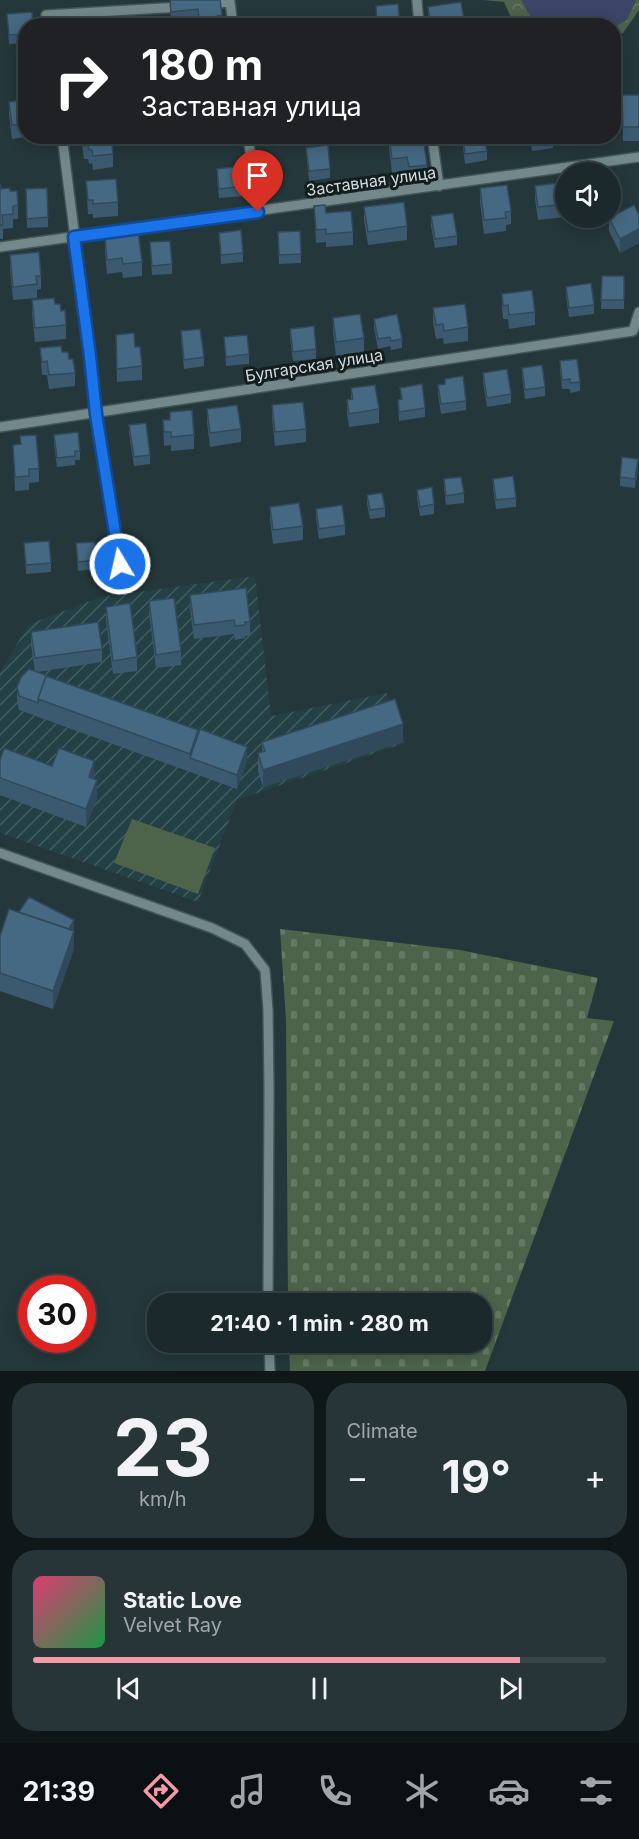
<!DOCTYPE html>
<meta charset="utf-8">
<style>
body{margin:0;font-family:Inter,sans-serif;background:#283538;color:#f1f3f6;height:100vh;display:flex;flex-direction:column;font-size:22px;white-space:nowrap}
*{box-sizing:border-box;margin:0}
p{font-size:20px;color:#a0a6a9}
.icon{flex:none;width:33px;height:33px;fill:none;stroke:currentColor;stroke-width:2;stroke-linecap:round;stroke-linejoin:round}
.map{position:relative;height:1371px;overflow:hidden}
.details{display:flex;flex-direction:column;gap:12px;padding:12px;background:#0f1718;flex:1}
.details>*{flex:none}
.hud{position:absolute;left:18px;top:18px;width:603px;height:126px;border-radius:24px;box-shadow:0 3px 15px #0003,0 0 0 2px #394548;background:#202124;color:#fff;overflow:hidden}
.fabs{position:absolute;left:555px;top:162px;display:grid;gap:12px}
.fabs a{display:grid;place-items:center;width:66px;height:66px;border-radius:50%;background:#1b292c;box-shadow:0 3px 15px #0003,0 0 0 2px #394548;font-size:30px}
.speed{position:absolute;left:18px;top:1275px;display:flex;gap:12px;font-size:30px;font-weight:700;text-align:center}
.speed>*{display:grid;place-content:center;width:78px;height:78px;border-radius:50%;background:#1b292c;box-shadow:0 3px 15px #0003,0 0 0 2px #394548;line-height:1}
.speed .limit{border:9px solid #d22;background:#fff;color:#111}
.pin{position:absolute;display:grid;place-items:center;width:51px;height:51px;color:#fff;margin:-62px -26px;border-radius:50% 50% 50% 0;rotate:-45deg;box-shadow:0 0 6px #0007}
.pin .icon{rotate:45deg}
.me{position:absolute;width:66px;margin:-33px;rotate:351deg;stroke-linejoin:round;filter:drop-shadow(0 0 4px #0008)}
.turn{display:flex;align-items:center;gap:21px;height:126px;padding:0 24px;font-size:27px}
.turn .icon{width:78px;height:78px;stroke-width:2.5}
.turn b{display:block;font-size:42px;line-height:51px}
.big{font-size:45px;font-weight:700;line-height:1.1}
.details .card{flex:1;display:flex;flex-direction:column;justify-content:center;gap:9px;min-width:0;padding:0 21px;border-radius:24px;background:#283538}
.details .dial{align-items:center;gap:0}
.dial b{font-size:78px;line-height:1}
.song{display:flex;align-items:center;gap:18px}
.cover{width:72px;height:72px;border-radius:9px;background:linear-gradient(135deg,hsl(340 70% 55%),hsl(140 70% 35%))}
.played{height:6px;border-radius:3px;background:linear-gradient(90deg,#f39aa7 85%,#394548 85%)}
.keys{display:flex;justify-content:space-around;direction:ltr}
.heat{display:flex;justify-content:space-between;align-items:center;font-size:33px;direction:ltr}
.details .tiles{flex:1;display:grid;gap:12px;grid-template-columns:1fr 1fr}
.card:last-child{grid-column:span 2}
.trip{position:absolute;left:147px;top:1293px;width:345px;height:60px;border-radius:24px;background:#1b292c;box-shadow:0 3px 15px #0003,0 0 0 2px #394548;font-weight:700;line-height:60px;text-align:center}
.tab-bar{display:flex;height:96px;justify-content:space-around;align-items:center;background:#0b1012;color:#a0a6a9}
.tab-bar .icon{width:42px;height:42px}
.tab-bar .selected{color:#f39aa7}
.tab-bar b{font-size:27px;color:#f1f3f6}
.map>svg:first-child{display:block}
.industrial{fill:url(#industrial-furrows)}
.forest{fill:url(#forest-crowns)}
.cemetery{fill:url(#cemetery-stones)}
.green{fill:#4d634a}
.water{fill:#3c4567}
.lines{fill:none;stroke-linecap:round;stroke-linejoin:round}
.street-casing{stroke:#435456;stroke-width:12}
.street{stroke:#72888b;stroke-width:9}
.wall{fill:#3b5a70}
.shaded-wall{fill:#304a5b}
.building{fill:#456982;stroke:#304a5b;stroke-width:1.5}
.route-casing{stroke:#114b97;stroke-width:15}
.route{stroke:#1a73e8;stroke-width:10}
.labels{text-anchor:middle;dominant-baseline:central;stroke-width:6;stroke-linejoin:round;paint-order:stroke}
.street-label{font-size:16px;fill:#d2dddf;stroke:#141d1e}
</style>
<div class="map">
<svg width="639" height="1371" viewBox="0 0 639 1371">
<defs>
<pattern id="industrial-furrows" width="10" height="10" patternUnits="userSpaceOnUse" patternTransform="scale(1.5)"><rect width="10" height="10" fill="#234145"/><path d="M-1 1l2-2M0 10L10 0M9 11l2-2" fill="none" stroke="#425c5f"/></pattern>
<pattern id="forest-crowns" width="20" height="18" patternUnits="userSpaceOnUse" patternTransform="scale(1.5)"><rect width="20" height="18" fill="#4d634a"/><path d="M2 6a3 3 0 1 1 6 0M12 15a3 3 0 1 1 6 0" fill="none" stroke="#667964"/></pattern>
<pattern id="cemetery-stones" width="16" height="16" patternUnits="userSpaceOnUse" patternTransform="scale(1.5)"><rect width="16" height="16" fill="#4d634a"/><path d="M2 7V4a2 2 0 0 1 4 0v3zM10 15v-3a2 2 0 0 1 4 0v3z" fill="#667964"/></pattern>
</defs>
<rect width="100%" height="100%" fill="#24373a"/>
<!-- industrial -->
<path class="industrial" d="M255 576 271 716 387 693 405 743 237 800 198 902 0 833V672L29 624 101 597Z"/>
<!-- forest -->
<path class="forest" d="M483 0H639V10L623 33 614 36V26L518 25 514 24 504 2Z"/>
<!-- cemetery -->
<path class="cemetery" d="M280 929 460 950 598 978 587 1018 614 1021 485 1371H290L289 1343 482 1342V1304L288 1303 286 1020Z"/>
<!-- green -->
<path class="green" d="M132 819 215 848 198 894 114 863Z"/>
<!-- water -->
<path class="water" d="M521 0H636L627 20 614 27 540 25 532 19Z"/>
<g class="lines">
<!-- street casing -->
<g class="street-casing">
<path id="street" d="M417 1 419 26
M208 4 230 2 233 26
M47 26 46 15 180 7
M62 136 90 356 96 414 120 564
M248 136 258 212
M432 136 439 186
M0 247 639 157
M0 427 633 331 639 312
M0 853 212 928 245 944 265 970 268 1010 269 1089 268 1304
M269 1342 270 1371"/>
</g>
<!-- street -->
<use href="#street" class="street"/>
</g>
<!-- wall -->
<path class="wall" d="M170 0 222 15V26H198V23L171 25Z
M428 7 465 26H429Z
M7 14 26 26V43L9 44Z
M622 95H639V141H623Z
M26 100V136H31L12 139 9 115V102Z
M81 136H111L113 154V167L93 170 92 163 89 164 88 159H84Z
M267 136H288V142L268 144Z
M389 136 427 165V178L409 181 407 171 392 173 389 148Z
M530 136H553V148L532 151Z
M594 136H612V140L594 142Z
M463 137 487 151V160L465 164 463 147Z
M306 148 330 169V178L309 181Z
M217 169 244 186V196L219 198 217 178Z
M86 181 118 202V216L93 218V214H88Z
M566 182V217L538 220 535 199V186Z
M0 184 1 189 10 191 18 205V219H13V228L3 229V239H0Z
M480 188 511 211V224L506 225V231L484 234 480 202Z
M26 189 48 217V227L27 228Z
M314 206 326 213 353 232V245L326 247V242L316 243Z
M364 207 407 226V240L368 245 364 220Z
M639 215V243L620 253 609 231V218Z
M431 216 457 236V245L435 248 431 226Z
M278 232 301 254V263L279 264Z
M219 233 243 253V262L221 264Z
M119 236 142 262V276L123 278 122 272 107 274 105 251V238Z
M150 242 172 264V274L152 275Z
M10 255 41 276V289L37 290V298L13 300 10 269Z
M602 276H624V309H601Z
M566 287 594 305V314L569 317 566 296Z
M502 294 535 312V325L509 329 508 319H503L502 307Z
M32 300 55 304 61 311 66 325V339L35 342 32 314Z
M433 308 468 327V341L444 344 443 338 436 339 433 322Z
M333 318 364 338V352L336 356 333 332Z
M374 319 402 339V348L391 350 390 346 378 349 374 328Z
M290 329 316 349V359L293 361 290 338Z
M181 331 204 357V366L184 369 181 340Z
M224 337 249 354V364L226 366Z
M40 348 62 352 69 359 75 373V386L49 389 47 375H42Z
M116 349 142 366V380L117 382Z
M560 361 580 382V391L570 393V389H562L560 370Z
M522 368 545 387V396L525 399 522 377Z
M483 373 511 394V403L487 407 483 382Z
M445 379 466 401V410L441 414 438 394V385L445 384Z
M351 388 379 409V423L349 427 347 413V400L351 399Z
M400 388 425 408V417L399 421 398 400 401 399Z
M272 405 306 429V442L275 446 272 419Z
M207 409 241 429V442L210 447 207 423Z
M170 412 194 435V449L171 451V445L164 446 163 420H170Z
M129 425 150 455V464L134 466 129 434Z
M54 435 80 451V460H75V465L57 467 54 444Z
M20 436 39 469V482L29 483V490L15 491 13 445 20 444Z
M638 468 635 488 620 486V477Z
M444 479 464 493V503L446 505 444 489Z
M493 479 516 498V507L496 509 493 488Z
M417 490 434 504V514L420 516 417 499Z
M367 495 385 508V517L370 519 367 504Z
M270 507 303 526V540L273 544 270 520Z
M316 509 345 525V535L319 539 316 519Z
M24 543 51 563V572L26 574Z
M76 543 97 560V569L78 571Z
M190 595 250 622V635L245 636V638L235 640 234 634 194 639 190 609Z
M149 601 181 651V665L156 668 149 614Z
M106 607 137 657V671L113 674 106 620Z
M31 632 102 649V662L37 672 198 735 247 760 237 789 19 710 17 701V687L35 671 31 645Z
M262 742H403L263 787 258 771V753L262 752Z
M0 760 52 766 94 779 97 798 86 827 0 795Z
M74 933V949L53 1009 0 991V936Z"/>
<!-- shaded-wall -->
<path class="shaded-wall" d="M639 229V243L620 253V239Z
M638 459V468L635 488V479Z
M403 724V742L263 787V770Z
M198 730V748L190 758V754Z
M247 747V760L237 789V775Z
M94 761V779L89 777Z
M97 780V798L86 827V809Z
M74 920V949L53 1009V991L67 933Z"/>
<!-- building -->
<path class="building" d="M170 0H220L222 15 213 17 214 22 206 23 205 18 199 19 198 9 171 12Z
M461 2 465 26H439L438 19 430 20 428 7Z
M398 4 400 24 377 26 376 6Z
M32 12 33 26H26V34L9 35 7 14Z
M282 18V26H261V20Z
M622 95H639V127H623Z
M26 100V124L12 125 9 102Z
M83 136H111L113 154 93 156 92 150H89L88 145 84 146Z
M389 136H423L427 165 409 167 407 157 392 159Z
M468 136H484L487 151 465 154 463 137Z
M531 136H553V139L532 142Z
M328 145 330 169 309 171 306 148Z
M241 166 244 186 219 189 217 169Z
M116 179 118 202 93 204V200H88L86 181Z
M566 182V204L538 207 535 186Z
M0 184 1 189 10 188V191H17L18 205 13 206V214L2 215 3 225H0Z
M507 185 511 211 505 212 506 218 484 220 480 188Z
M47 188 48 217 27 219 26 189Z
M404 202 407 226 368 232 364 207Z
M325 205 326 213 351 211 353 232 326 234V229L316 230 314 206Z
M634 205 639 215V229L620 239 609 218Z
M453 213 457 236 435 239 431 216Z
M138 230 142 262 123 264 122 258 107 260 105 238 120 236 119 232Z
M241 230 243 253 221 255 219 233Z
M300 231 301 254 279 255 278 232Z
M170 241 172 264 152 266 150 242Z
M39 252 41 276H36L37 284 13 287 10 255Z
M602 276H624V300H601Z
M591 283 594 305 569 308 566 287Z
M532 290 535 312 509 315 508 305 503 306 502 294Z
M54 298 55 304H60L61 311 65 310 66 325 35 328 32 300Z
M465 304 468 327 444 331 443 324 436 325 433 308Z
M360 314 364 338 336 342 333 318Z
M397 314 402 339 391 341 390 337 378 339 374 319Z
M314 326 316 349 293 352 290 329Z
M200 329 204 357 184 360 181 331Z
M134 333 135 347H140L142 366 117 369 116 335Z
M247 335 249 354 226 357 224 337Z
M61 346 62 352H68L69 359H73L75 373 49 375 47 361 42 362 40 348Z
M577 359 580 382 570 383V379L562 380 560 361Z
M542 365 545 387 525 390 522 368Z
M507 369 511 394 487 398 483 373Z
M463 376 466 401 441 404 438 385 445 384V379Z
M422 384 425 408 399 412 398 400 402 399 400 388Z
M375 385 379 409 349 414 347 400 353 399 351 388Z
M303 402 306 429 275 432 272 405Z
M237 405 241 429 210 433 207 409Z
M192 410 194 435 171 437V432H164L163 420H170V412Z
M146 423 150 455 134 457 129 425Z
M78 432 80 451H75V456L57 458 54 435Z
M36 435 39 469H29V476L15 477 13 445 21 444 20 436Z
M622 457 638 459 635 479 620 477Z
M513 476 516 498 496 500 493 479Z
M461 477 464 493 446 496 444 479Z
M432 487 434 504 420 507 417 490Z
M382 493 385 508 370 510 367 495Z
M299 503 303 526 273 530 270 507Z
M342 505 345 525 319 529 316 509Z
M49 541 51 563 26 565 24 543Z
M95 542 97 560 78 562 76 543Z
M246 588 250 622H245V625L235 626 234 620 194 625 190 595Z
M174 598 181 651 156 655 149 601Z
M130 603 137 657 113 661 106 607Z
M98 622 102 649 35 658 31 632Z
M29 669 48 676 47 677 46 676 38 699V703L19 696 17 687 21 677Z
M46 676 198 730 190 754 38 699Z
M395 699 403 724 263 770 258 753 265 751 262 742Z
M200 729 247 747 237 775 190 758Z
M4 748 52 766 59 748 94 761 89 777 97 780 86 809 0 778V760Z
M29 897 74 920 69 929 19 912Z
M9 909 74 931 53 991 0 973V936Z"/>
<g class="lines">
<!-- route casing -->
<g class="route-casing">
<path id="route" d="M120 564 96 414 90 356 74 237 258 212"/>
</g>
<!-- route -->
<use href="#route" class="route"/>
</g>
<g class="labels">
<!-- street labels -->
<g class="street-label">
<text transform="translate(371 181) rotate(-8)">Заставная улица</text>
<text transform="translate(314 365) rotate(-9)">Булгарская улица</text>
</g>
</g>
</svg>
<div class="fabs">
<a><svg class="icon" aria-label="sound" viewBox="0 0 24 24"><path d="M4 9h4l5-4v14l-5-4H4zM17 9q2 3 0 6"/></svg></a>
</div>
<div class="speed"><div class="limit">30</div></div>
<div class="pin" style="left:258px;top:212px;background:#d93025"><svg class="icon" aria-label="arrive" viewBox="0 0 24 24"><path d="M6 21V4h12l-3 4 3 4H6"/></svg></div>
<svg class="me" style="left:120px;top:564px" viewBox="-20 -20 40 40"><circle r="17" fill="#1a73e8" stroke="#fff" stroke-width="3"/><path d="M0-11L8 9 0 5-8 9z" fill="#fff"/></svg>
<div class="trip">21:40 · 1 min · 280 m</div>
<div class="hud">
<div class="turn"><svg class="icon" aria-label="right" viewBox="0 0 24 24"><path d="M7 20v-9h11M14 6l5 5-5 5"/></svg><div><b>180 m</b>Заставная улица</div></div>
</div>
</div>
<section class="details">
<div class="tiles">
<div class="card dial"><b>23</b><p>km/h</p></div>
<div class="card"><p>Climate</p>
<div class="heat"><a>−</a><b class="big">19°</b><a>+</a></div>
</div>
<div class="card">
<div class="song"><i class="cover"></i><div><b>Static Love</b><p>Velvet Ray</p></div></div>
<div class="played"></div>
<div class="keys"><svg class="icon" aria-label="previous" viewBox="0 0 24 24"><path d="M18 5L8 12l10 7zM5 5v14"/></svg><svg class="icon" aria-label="pause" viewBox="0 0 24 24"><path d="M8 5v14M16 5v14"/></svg><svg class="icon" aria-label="next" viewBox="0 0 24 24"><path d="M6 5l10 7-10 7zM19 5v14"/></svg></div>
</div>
</div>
</section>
<nav class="tab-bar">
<b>21:39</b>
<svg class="icon selected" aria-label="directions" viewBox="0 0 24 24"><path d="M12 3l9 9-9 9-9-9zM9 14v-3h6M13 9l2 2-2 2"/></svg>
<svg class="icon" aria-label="music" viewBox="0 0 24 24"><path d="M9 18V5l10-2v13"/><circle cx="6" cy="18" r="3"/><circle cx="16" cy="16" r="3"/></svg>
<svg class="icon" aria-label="phone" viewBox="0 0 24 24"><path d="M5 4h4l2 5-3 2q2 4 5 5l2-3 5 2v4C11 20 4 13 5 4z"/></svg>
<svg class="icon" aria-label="climate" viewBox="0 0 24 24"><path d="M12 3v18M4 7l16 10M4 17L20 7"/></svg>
<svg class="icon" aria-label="car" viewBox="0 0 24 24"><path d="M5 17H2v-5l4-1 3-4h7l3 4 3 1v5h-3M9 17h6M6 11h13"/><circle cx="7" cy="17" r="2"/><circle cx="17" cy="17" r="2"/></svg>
<svg class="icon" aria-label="filters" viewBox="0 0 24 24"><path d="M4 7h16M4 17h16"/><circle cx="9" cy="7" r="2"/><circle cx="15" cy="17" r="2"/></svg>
</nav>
